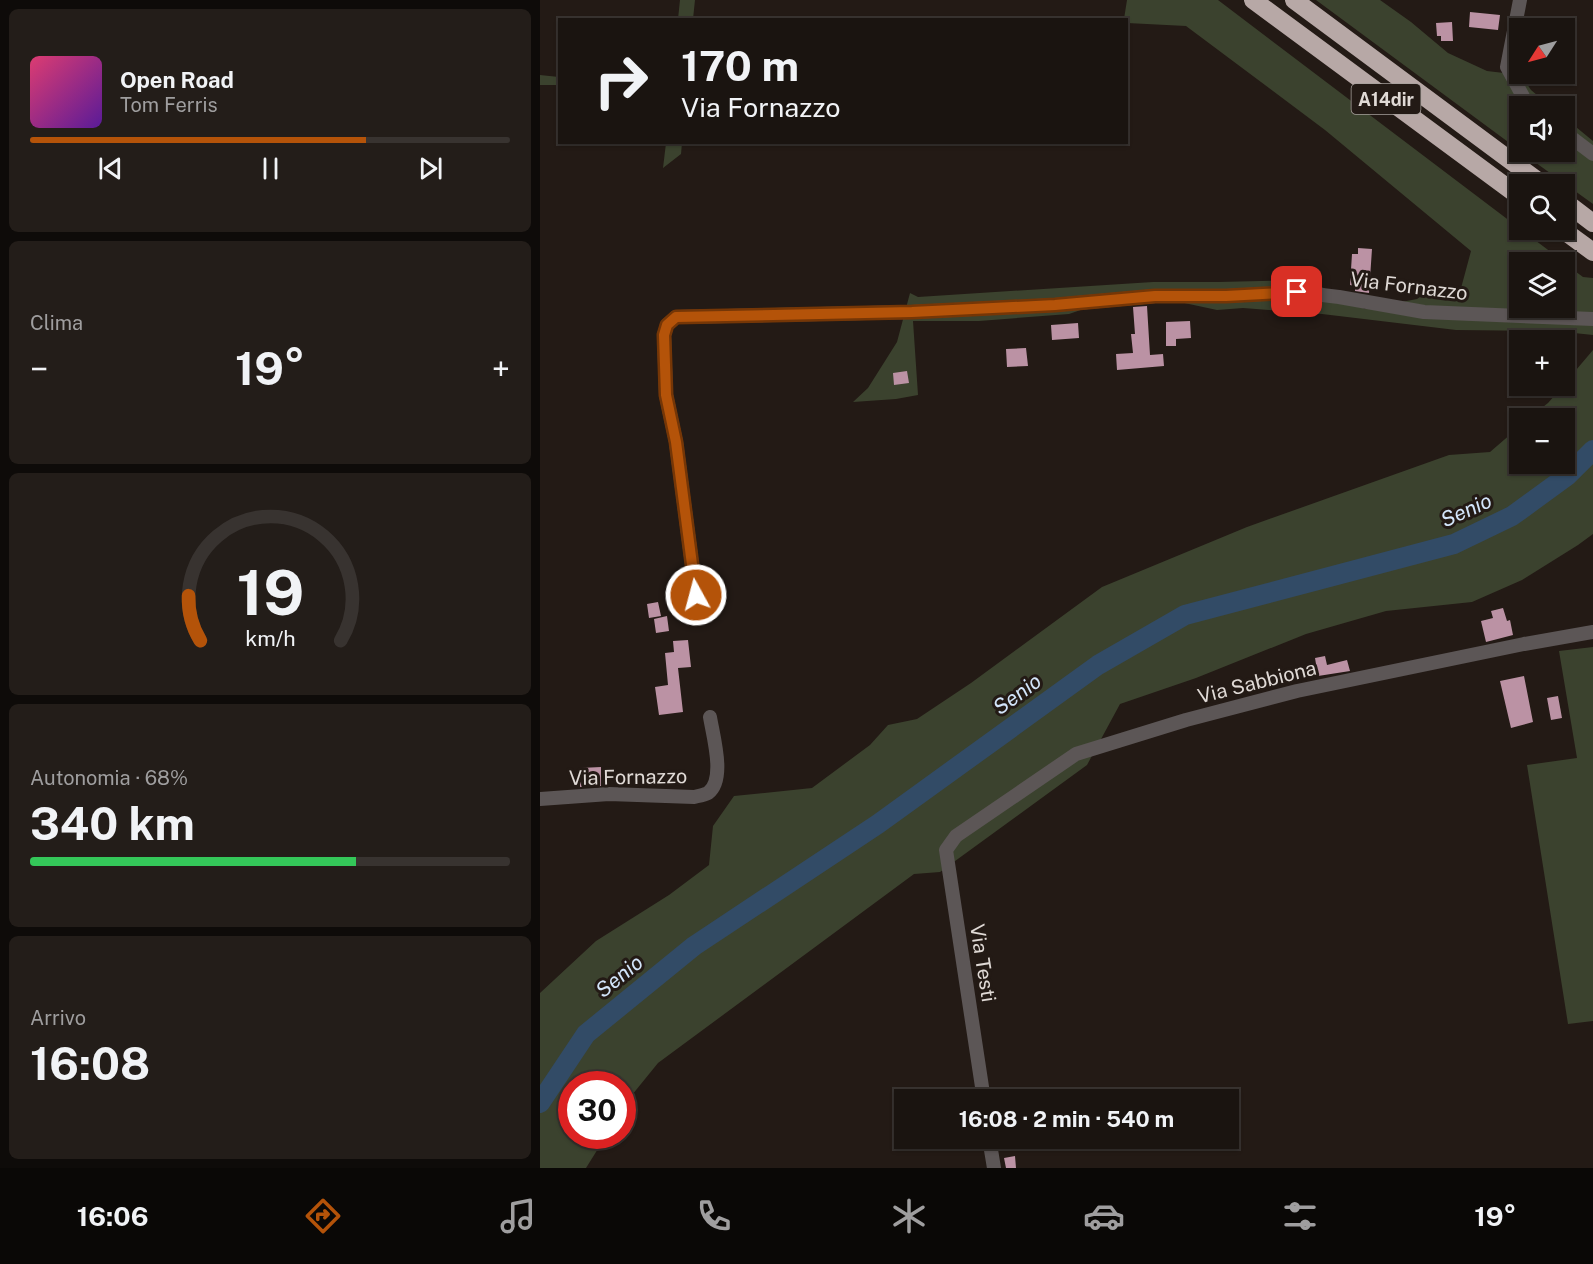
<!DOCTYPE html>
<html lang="it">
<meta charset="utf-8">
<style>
body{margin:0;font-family:"Public Sans",sans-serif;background:#231d19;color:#f1f3f6;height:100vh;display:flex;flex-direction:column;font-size:22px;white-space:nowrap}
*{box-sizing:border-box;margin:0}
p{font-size:20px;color:#9f9e9f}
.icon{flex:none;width:33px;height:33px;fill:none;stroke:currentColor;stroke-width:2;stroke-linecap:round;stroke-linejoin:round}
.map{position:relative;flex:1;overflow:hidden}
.sheet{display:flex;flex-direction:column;gap:9px;padding:9px;background:#0e0b09;width:540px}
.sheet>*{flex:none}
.banner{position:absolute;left:18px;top:18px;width:570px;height:126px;border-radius:0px;box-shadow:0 2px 4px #0004,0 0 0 2px #383330;background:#1a1410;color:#f1f3f6;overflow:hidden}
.needle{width:39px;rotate:234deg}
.tools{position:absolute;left:969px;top:18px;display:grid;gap:12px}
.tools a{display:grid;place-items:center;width:66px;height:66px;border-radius:0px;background:#1a1410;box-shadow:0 2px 4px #0004,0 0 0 2px #383330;font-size:30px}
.speed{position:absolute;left:18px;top:1071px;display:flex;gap:12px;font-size:30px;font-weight:700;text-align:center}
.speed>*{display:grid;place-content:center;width:78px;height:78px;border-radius:50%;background:#1a1410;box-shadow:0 2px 4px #0004,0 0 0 2px #383330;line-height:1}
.speed .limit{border:9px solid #d22;background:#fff;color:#111}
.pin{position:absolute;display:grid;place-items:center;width:51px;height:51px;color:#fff;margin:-26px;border-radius:12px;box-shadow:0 3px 9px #0006}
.me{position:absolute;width:66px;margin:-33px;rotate:353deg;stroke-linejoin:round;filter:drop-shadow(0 0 4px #0008)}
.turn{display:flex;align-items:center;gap:21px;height:126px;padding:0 24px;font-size:27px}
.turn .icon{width:78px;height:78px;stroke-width:2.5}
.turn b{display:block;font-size:42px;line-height:51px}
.big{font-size:45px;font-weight:700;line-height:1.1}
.sheet .widget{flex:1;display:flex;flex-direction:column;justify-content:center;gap:9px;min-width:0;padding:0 21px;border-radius:9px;background:#231d19}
.sheet .dial{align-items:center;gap:0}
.dial svg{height:156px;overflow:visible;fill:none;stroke:#383330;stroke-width:7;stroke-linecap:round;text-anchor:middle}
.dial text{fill:#f1f3f6;stroke:none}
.song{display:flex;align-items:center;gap:18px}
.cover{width:72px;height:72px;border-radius:9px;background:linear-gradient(135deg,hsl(340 70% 55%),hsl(270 70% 35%))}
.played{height:6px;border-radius:3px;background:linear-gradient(90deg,#b45309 70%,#383330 70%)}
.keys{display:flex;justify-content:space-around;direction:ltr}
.heat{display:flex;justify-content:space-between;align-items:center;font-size:33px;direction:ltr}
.charge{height:9px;border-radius:4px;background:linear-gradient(90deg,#34c759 68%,#383330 0)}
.trip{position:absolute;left:354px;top:1089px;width:345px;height:60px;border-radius:0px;background:#1a1410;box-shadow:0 2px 4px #0004,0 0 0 2px #383330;font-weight:700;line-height:60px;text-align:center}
.tabs{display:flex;height:96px;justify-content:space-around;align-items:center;background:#0a0806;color:#9f9e9f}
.tabs .icon{width:42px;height:42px}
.tabs .active{color:#b45309}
.tabs b{font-size:27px;color:#f1f3f6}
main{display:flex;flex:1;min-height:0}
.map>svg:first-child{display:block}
.green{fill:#3b422e}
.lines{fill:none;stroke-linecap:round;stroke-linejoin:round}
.river{stroke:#324b66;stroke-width:20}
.building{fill:#bb92a4}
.minor{stroke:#5c5656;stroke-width:14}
.motorway{stroke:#b7a8a6;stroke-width:18}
.route-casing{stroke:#753606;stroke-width:15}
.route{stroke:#b45309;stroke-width:10}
.labels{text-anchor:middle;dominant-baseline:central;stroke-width:6;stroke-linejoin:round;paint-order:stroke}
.shield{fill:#231a15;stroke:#a7a09c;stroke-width:1.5}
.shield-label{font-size:18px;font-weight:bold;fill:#e0dad6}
.street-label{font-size:20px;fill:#e0dad6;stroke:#231a15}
.water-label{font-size:21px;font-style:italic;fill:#d3e5fa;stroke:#231a15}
</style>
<main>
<section class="sheet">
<div class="widget">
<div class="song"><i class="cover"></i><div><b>Open Road</b><p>Tom Ferris</p></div></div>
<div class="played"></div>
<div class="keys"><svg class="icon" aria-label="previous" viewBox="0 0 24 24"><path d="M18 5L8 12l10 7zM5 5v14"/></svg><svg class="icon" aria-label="pause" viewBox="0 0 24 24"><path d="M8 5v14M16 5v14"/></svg><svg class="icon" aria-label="next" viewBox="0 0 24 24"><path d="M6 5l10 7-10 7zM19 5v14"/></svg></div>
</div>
<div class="widget"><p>Clima</p>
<div class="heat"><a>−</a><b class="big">19°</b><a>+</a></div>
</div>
<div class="widget dial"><svg viewBox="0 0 100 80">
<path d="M14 69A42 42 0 1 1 86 69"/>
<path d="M14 69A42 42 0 0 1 8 46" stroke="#b45309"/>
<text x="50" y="56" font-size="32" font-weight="700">19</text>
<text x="50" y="72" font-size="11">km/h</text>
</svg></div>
<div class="widget"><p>Autonomia · 68%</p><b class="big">340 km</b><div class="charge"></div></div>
<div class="widget"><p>Arrivo</p><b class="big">16:08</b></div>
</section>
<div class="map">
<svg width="1053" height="1168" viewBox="0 0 1053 1168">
<rect width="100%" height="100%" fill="#231a15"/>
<!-- green -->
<path class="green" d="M140 0H155L153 19H138Z
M587 0H678L1024 262H980V308H1024V263L1043 277 1053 278V335L1015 331 916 330 782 314 703 308 677 310 593 292 529 314 439 321H373L378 395 356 399 313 402 328 388 357 342 370 293 378 297 613 282H678L768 280 825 309 877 299 886 293 907 298 920 292 931 251 785 130 646 26 587 23 586 20 584 19Z
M776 0H840L871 22 908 53 947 71 981 75 991 90 1010 106H980L979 150Z
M0 75 19 77V85H0Z
M1025 118 1053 141V204L981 152H1024Z
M126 143H142L141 154 123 168Z
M1053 350V534L1038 545 982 580 932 602 846 611 766 634 656 678 580 704 547 765 400 872 374 874 118 1063 92 1095 83 1109 82 1084H32V1136H66L46 1168H0V993L56 941 129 895 169 865 173 826 194 796 272 788 330 745 348 725 377 719 431 683 562 587 707 527 909 455 950 452 979 427 980 464H1024V418H989L1008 403 1023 386H1024L1025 383Z
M1053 647V1021L1028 1024 987 765 1037 758 1019 651Z"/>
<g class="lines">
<!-- river -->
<path class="river" d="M0 1103 46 1034 154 946 338 824 558 665 645 615 914 544 972 516 1027 476 1053 450"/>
</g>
<!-- building -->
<path class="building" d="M930 12 960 15 958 30 929 27Z
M912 22 913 41H901V36H897L896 23Z
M818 248 832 249 829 293 815 291V286L810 285 812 254H818Z
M607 306 610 355 623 354 624 366 577 370 576 354 593 353 591 334H595L593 307Z
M650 321 651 338 636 339V346H626V322Z
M538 323 539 338 512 340 511 325Z
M486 348 488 366 467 367 466 349Z
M367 371 369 383 354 385 353 373Z
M118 602 121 616 109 618 107 604Z
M963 608 967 621 970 620 973 635 946 642 941 621 953 618 951 611Z
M127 616 129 631 116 633 114 619Z
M148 640 151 667 138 668 143 712 119 715 115 687 128 685 125 653 134 652 133 641Z
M785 656 787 665 807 660 810 671 778 676 775 658Z
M984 676 993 722 971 728 960 681Z
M1018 696 1022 718 1011 720 1007 698Z
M61 767V786L40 787V768Z
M475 1156 476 1168H466L464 1158Z"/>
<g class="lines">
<!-- minor -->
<path class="minor" d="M980 0 967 67 986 102 992 106
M1024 132 1053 154
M156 595 136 442 126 395 124 335 127 325 136 317 372 312 515 305 615 296H686L757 292 799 297 884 312 1053 319
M0 799 69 794 154 797C158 796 164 795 168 793 186 780 173 736 170 717
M444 1100 406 850 416 836 536 754 646 720 757 691 984 644 1053 632
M449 1138 454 1168"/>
<!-- motorway -->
<path class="motorway" d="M713 0 980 197
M754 0 1002 184
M1024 201 1053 223
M1023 230 1053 252"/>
</g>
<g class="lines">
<!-- route casing -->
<g class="route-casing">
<path id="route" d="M156 595 136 442 126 395 124 335 127 325 136 317 372 312 515 305 615 296H686L757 292"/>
</g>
<!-- route -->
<use href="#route" class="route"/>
</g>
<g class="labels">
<!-- shield labels -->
<rect class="shield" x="811.5" y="84" width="69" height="30" rx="4.5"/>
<g class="shield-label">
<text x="846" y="99">A14dir</text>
</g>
<!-- street labels -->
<g class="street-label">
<text transform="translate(869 286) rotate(7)">Via Fornazzo</text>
<text transform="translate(717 682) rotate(-14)">Via Sabbiona</text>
<text transform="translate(88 777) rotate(-1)">Via Fornazzo</text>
<text transform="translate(443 963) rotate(81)">Via Testi</text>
</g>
<!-- water labels -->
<g class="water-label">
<text transform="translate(926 510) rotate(-24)">Senio</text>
<text transform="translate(477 694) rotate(-36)">Senio</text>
<text transform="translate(79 976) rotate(-39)">Senio</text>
</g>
</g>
</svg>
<div class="tools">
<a><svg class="needle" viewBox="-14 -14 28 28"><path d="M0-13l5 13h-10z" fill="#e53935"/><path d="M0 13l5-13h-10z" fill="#9f9e9f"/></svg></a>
<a><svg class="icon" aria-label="sound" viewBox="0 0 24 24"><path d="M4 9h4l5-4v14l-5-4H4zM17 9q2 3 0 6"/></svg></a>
<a><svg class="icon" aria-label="search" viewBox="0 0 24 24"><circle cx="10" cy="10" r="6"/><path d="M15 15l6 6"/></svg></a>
<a><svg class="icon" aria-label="layers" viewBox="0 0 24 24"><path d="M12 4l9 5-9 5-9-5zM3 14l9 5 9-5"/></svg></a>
<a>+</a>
<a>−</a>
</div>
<div class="speed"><div class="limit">30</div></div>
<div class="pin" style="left:757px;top:292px;background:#d93025"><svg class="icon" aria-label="arrive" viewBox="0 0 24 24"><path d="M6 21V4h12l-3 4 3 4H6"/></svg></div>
<svg class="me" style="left:156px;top:595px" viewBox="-20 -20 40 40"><circle r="17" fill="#b45309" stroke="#fff" stroke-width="3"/><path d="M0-11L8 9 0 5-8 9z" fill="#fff"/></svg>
<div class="trip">16:08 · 2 min · 540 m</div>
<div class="banner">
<div class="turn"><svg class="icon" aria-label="right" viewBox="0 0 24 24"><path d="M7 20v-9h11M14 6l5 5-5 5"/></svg><div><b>170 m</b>Via Fornazzo</div></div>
</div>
</div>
</main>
<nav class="tabs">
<b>16:06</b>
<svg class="icon active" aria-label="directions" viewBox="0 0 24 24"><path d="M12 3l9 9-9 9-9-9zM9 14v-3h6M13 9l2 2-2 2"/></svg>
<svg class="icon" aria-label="music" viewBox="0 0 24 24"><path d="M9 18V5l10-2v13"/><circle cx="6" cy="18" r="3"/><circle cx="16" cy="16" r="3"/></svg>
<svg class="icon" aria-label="phone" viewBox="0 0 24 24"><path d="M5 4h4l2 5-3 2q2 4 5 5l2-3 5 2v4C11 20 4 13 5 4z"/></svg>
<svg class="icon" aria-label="climate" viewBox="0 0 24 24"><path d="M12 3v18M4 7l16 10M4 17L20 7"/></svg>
<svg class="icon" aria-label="car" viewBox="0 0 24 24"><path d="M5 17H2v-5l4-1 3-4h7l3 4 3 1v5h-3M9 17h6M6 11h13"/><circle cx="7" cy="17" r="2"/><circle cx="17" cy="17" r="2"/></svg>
<svg class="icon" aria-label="filters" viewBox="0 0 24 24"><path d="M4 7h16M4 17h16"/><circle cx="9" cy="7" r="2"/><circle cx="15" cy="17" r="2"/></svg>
<b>19°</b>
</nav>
